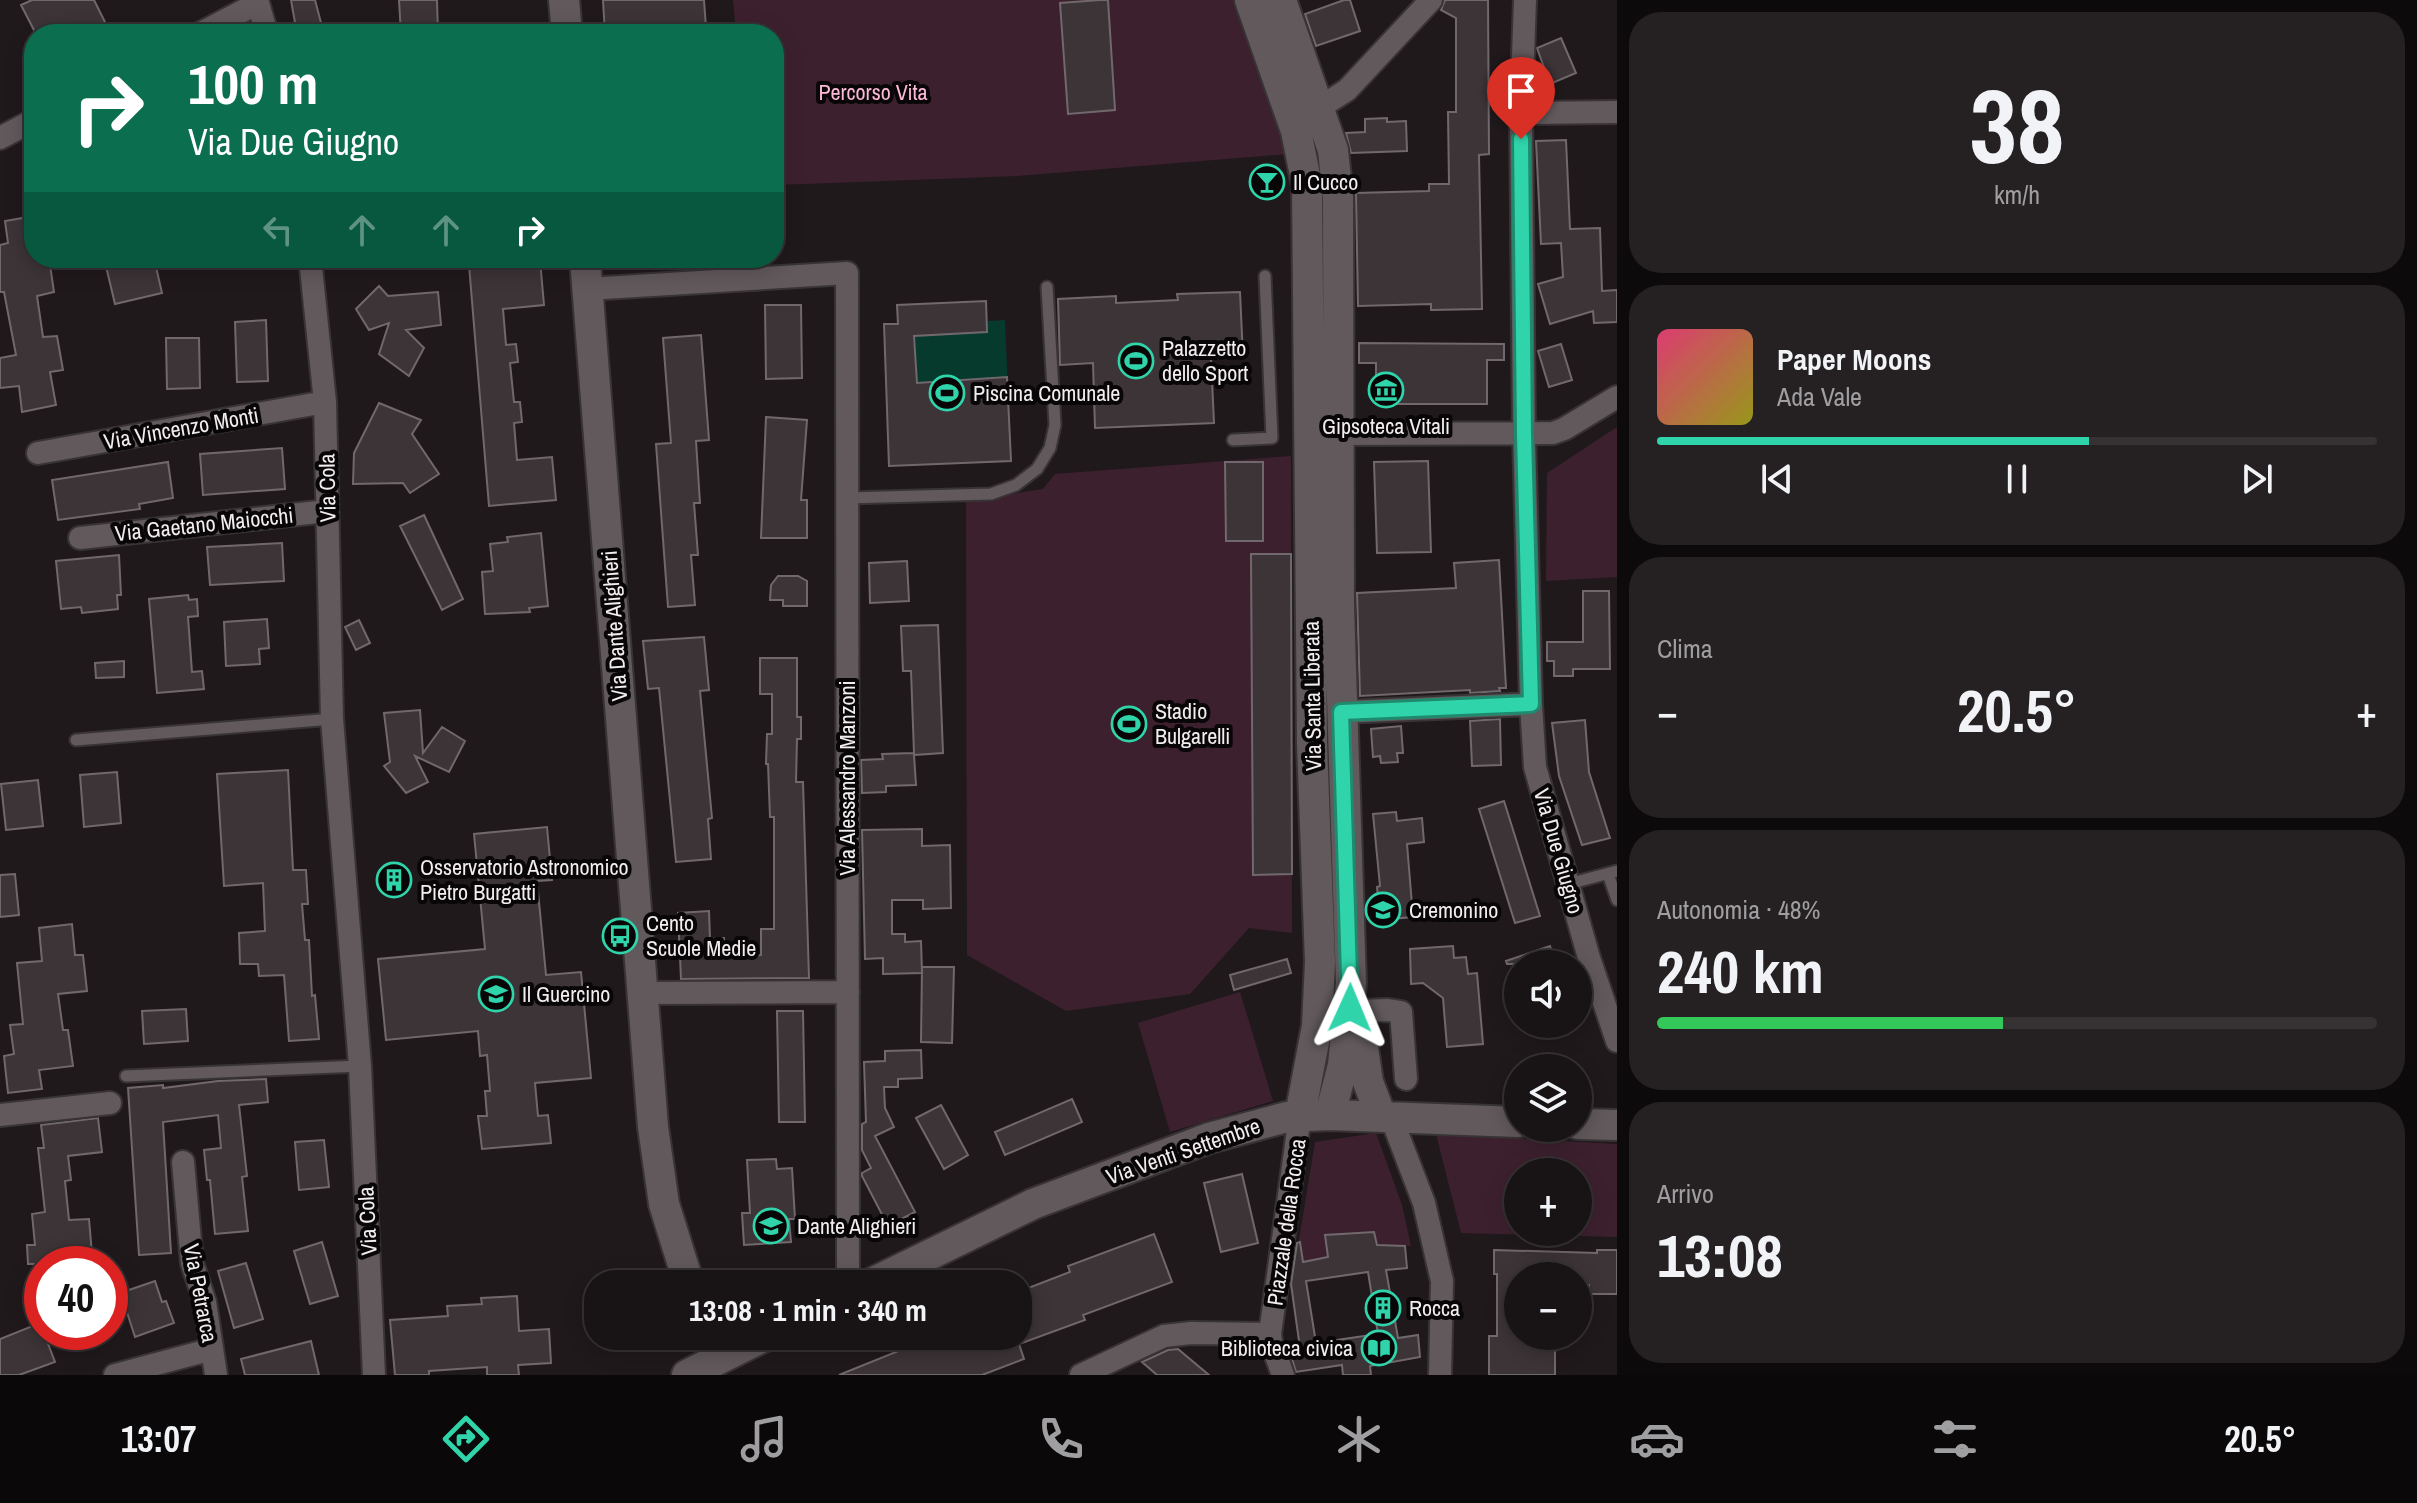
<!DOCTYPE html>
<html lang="it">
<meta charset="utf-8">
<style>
body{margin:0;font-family:"Archivo Narrow",sans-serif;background:#252022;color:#f1f3f6;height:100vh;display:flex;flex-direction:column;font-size:30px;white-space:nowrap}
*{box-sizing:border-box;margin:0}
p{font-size:26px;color:#9f9ea0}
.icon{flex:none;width:44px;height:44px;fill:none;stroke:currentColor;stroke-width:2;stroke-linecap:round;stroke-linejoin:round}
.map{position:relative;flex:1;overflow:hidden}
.sheet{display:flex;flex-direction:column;gap:12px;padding:12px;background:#0d0a0c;width:800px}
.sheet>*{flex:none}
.guide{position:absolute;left:24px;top:24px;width:760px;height:244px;border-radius:32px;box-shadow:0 4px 20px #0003,0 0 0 2px #363234;background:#0b6e4f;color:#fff;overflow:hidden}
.buttons{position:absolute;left:1504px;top:950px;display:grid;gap:16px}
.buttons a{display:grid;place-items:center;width:88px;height:88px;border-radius:50%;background:#181315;box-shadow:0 4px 20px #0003,0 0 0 2px #363234;font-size:40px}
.speed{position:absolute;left:24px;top:1246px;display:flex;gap:16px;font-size:40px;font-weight:700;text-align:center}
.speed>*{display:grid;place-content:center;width:104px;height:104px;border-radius:50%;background:#181315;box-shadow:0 4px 20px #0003,0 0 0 2px #363234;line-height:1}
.speed .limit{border:12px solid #d22;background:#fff;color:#111}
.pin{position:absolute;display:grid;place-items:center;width:68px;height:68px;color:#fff;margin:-82px -34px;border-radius:50% 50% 50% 0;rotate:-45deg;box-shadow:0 0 8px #0007}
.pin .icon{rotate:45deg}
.me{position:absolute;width:88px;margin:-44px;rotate:1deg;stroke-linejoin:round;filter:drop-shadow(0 0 6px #0008)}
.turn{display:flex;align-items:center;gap:28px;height:168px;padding:0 32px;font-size:36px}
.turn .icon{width:104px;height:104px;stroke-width:2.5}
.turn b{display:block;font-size:56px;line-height:68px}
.lanes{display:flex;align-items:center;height:76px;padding:0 32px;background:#0003;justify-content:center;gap:40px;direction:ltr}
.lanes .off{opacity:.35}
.big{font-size:60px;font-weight:700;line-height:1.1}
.sheet .card{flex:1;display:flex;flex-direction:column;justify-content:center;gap:12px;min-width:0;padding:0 28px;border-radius:32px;background:#252022}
.sheet .dial{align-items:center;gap:0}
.dial b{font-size:104px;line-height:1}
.song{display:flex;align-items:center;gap:24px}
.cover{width:96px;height:96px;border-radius:12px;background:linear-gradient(135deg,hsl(340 70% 55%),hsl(60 70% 35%))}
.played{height:8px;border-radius:4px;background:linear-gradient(90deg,#30d4aa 60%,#363234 60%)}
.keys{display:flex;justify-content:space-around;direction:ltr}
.heat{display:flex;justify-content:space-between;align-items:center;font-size:44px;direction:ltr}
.charge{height:12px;border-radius:6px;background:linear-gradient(90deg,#34c759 48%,#363234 0)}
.trip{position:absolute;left:584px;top:1270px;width:448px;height:80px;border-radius:32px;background:#181315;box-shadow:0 4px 20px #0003,0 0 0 2px #363234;font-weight:700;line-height:80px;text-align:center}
.dock{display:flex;height:128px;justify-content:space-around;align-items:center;background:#0a0808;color:#9f9ea0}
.dock .icon{width:56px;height:56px}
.dock .current{color:#30d4aa}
.dock b{font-size:36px;color:#f1f3f6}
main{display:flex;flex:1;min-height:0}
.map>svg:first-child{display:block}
.green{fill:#3d202e;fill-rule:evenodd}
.water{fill:#063a2c}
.building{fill:#3c3437;stroke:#70686c;stroke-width:2;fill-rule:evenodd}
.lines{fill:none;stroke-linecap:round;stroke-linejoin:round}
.lane-casing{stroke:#383335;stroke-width:15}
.street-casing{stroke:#383335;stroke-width:26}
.secondary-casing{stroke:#383335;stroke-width:34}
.lane{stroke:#61595c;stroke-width:11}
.street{stroke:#61595c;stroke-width:22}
.secondary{stroke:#61595c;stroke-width:30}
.route-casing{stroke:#1f8a6e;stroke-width:20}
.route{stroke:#30d4aa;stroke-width:14}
.labels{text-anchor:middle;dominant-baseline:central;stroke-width:8;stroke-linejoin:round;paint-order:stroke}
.park-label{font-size:22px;fill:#fcb8d6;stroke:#080606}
.poi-label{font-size:22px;fill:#f2edef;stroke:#080606;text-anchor:start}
.street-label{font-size:22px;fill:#f2edef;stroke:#080606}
</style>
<main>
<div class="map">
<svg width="1617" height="1375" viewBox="0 0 1617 1375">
<rect width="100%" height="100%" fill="#20191c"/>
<!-- green -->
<path class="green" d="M733 0H1236L1288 154 1017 176 777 185 774 184V34H736Z
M1617 427V577L1546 581 1547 473Z
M1291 456 1292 933 1249 928 1190 994 1066 1011 967 955 966 501 1043 489 1055 474Z
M1240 992 1273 1101 1170 1132 1138 1023Z
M1376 1133 1402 1205 1411 1246 1377 1245 1374 1232 1328 1257 1295 1264 1315 1142Z
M1436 1134 1617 1144V1237L1461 1233ZM1518 1172H1578V1232H1518Z"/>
<!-- water -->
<path class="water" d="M986 301 987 321 1005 320 1011 461 889 466 884 324 898 323 897 305Z"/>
<!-- building -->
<path class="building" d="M32 0H94L111 34H36L21 5Z
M291 0H315L324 34H297Z
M399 0H437L438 34H401Z
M603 0H704L706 28 605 34Z
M1100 0H1108L1115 110 1068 114 1060 3Z
M1344 0H1350L1360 31 1316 46 1305 14Z
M1445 0H1488L1489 154 1479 155 1482 309 1431 310V304L1358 306 1356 193 1429 191V184H1449L1448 112H1456V18L1441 10Z
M1561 38 1576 73 1550 84 1537 48Z
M1387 118V122L1406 121 1407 151 1351 153 1346 133 1365 132V119Z
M1566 140 1570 229 1600 228 1602 291 1617 290V322L1594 323 1593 311 1550 324 1538 284 1563 277 1561 243 1541 244 1536 141Z
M1276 171 1278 189 1255 192 1253 174Z
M34 216V258H49L54 292 37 296 43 337 57 336 63 370 50 372 56 405 22 412 19 386 0 388V358L16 355 4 292H0V245L8 243 5 221Z
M104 258H154L162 293 115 304Z
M540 260 544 305 503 309 506 345 516 344 518 362 510 363 514 402H520L522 422 514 423 517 460 552 457 556 500 489 506 469 265Z
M379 286 388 296 438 292 441 325 406 330 424 348 409 376 379 354 389 323 369 330 356 309Z
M1240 292 1243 357 1211 358 1214 423 1095 428 1093 363 1060 365 1058 299 1116 296V303L1178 300 1177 294Z
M986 301 987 332 914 336 917 383 1007 377 1011 461 889 466 884 324H898L897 305Z
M765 305H801L802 378 766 379Z
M266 320 268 381 237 382 235 322Z
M701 335 709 440 696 441 700 503H694L698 555H691L695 605 668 607 656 444 671 443 663 338Z
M166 338H199L200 388 167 389Z
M1359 343 1504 344V360H1487V404H1376V363H1359Z
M1561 344 1572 380 1549 387 1538 351Z
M379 403 421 420 412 434 439 474 410 493 403 483 353 484 354 453Z
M766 417 807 420 801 500H807V538H761Z
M282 448 285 489 203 495 200 454Z
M1428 461 1431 552 1377 553 1374 462Z
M168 462 173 498 139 504 140 509 58 520 52 480Z
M1225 462H1263V541H1226Z
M424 515 463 599 442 610 400 526Z
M541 533 548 606 529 608 530 612 485 614 482 572 493 571 490 544 508 542 507 537Z
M282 543 284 581 210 585 207 547Z
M1251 554H1291L1292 874 1253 875Z
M119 555 121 595H117L118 609 82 613 81 607 61 609 56 561Z
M1499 560 1506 688H1499L1500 691 1470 693V690L1360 696 1357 593 1456 588 1454 563Z
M907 561 909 601 870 603 869 563Z
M778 576H798L807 581V606H783V600H770L771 585Z
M1583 591H1609L1610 669H1573V676H1554V661H1547V642H1583Z
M188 595 189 600 197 599 198 616 188 617 192 672 202 671 204 689 157 693 149 599Z
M267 619 269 648 259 649 260 664 226 666 224 622Z
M359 620 370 643 356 650 345 627Z
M938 625 943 753 914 755 916 785 886 786V792L862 793 861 760 883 759 882 754 914 753 911 671H903L901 626Z
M704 637 709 690 700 691 712 818 708 819 711 859 676 862 659 688 648 689 643 641Z
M760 658H797V717H801V739H797L796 782H803L809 978 681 979 678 913 709 911 710 939 724 938 725 957 761 955V929H774V817H770L768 764H766L767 734H772V694H760Z
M124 661V677L96 678 95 663Z
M420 710 423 753 442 727 465 741 449 772 415 756 428 782 406 793 384 766 390 762 384 713Z
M1500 719 1501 765 1472 766 1470 721Z
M1585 720 1589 772 1610 838 1582 845 1559 776 1552 723Z
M1401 726 1403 753H1397L1398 762 1381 763 1380 756 1373 757 1371 729Z
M288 770 293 870H306L308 904H302L305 940H309L312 996 315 995 319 1039 289 1041 284 975 259 976 258 964H240L239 933 265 931 263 883 224 886 217 774Z
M117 772 121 823 84 827 80 775Z
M38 780 43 826 6 830 1 784Z
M1504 801 1540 916 1515 923 1479 809Z
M1396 812 1397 821 1422 818 1424 842 1407 844 1413 917 1380 920 1377 887 1380 886 1373 814Z
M547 827 552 880 537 881 546 975 581 972 591 1078 535 1083 538 1116 548 1115 551 1143 482 1149 478 1116H487L485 1091H490L487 1055 480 1056 478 1031 386 1040 378 959 485 949 474 834Z
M922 829V846L950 845 951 908 923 909V900H892V934H905V942L921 941 922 973 883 974V958L865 959 862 830Z
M15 874 19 915 0 917V875Z
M72 924 75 955H83L87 991 58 994 63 1030H68L73 1066 39 1070 42 1089 8 1093 4 1056 14 1054 10 1025 23 1024 17 963 42 961 39 928Z
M1453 946 1454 958 1466 957 1468 974 1477 973 1483 1044 1447 1047 1443 998 1423 983 1411 984 1410 949Z
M1550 946 1556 964H1507L1506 961Z
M1287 959 1291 973 1234 990 1230 975Z
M922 967H954L952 1043 921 1042Z
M186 1009 188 1041 144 1044 142 1011Z
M777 1011H803L805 1122H779Z
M921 1050 922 1078 898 1079V1087H884L885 1108 894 1127 875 1136 915 1212 888 1226 862 1176V1173L871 1168 862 1150V1124L866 1122 864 1062 885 1061V1051Z
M266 1079 268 1102 239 1105 247 1176 242 1177 248 1231 215 1234 210 1180H207L204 1150 221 1148 218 1115 163 1122 171 1253 139 1255 128 1088 163 1085V1088L218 1081Z
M1072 1099 1082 1122 1005 1155 995 1132Z
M941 1105 968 1155 944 1169 916 1118Z
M98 1118 102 1152 68 1156 71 1180 65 1181 69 1220 89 1219 92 1254 60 1257 61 1264H28L27 1245H35L32 1214 45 1212 38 1148H44L41 1125Z
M324 1140 329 1187 299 1190 295 1142Z
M776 1159 777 1169 792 1168 795 1219H789L791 1242 744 1245 742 1213H750L747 1160Z
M1242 1174 1258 1243 1221 1252 1204 1183Z
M1374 1232 1377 1245 1405 1246 1407 1268 1386 1270 1398 1338 1418 1335 1420 1357 1370 1366 1371 1375H1343L1342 1365 1296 1372 1289 1349 1300 1348 1291 1284 1297 1243 1300 1242 1303 1262 1328 1257 1325 1235ZM1368 1272 1378 1334 1316 1343 1306 1281Z
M1154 1234 1172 1282 1083 1315 1085 1320 1019 1344 1024 1359 982 1375H839L901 1350 895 1336H1016L1018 1343V1292L1070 1272 1068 1266Z
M322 1242 338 1296 310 1304 294 1251Z
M1494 1250 1597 1253V1250H1617V1294H1589V1285H1578V1276H1518V1336H1528V1342H1555V1375H1489V1336H1497V1274H1494Z
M246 1263 263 1319 234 1328 218 1271Z
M155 1281 162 1302 166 1301 174 1323 135 1337 122 1297 127 1295 126 1291Z
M517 1296 519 1331 549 1329 551 1363 518 1365 519 1375H487V1367L429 1371V1375H395L390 1320 448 1316 447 1306 482 1304 481 1298Z
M40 1323 55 1362 19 1375H0V1339Z
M311 1341 319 1375H245L241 1359Z
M1178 1349 1209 1375H1157L1142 1362 1168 1350Z"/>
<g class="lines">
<!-- lane casing -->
<g class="lane-casing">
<path id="lane" d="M1233 440 1272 438 1265 276
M847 498 991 494 1016 485 1037 469 1050 448 1055 425 1047 287
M76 740 332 719
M1608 874 1617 900
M1568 884 1617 871
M126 1076 360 1066"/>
</g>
<!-- street casing -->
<g class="street-casing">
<path id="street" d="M1525 0 1521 113 1524 434 1531 704 1535 767 1589 958 1617 1041
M199 34 258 3 267 34
M1319 108 1347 90 1431 0
M1521 113 1617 112
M0 138 34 120
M310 258 325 402 332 719 360 1066 374 1375
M587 289 847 273 848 1284
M1339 434 1553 433 1564 429 1617 397
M38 453 325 402
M80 538 327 511
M1341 712 1531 704
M642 993 848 992
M1358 1011 1388 1010 1401 1012 1406 1079
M0 1115 110 1103
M1391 1117 1424 1203 1442 1281 1440 1375
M183 1162 192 1263 205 1302 216 1375
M115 1375 212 1349
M1081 1375 1164 1336 1191 1333 1270 1334
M1283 1375 1271 1342 1270 1334 1300 1115"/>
</g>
<!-- secondary casing -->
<g class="secondary-casing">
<path id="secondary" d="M564 0 567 34
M1250 0 1296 131 1307 185 1312 743 1320 962 1317 1026 1300 1115
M1281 0 1333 150 1338 198 1339 606 1351 983 1343 1065 1330 1115
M585 258 653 1127 664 1204 689 1284
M1359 1021 1368 1082 1381 1116
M1578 1124 1617 1125
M870 1284 1033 1204 1209 1138 1287 1117 1330 1115 1518 1122
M687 1375 765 1336"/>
</g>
<!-- lane -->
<use href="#lane" class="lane"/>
<!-- street -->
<use href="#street" class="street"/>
<!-- secondary -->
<use href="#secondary" class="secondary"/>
</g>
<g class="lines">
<!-- route casing -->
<g class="route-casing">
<path id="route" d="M1350 1008 1341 712 1531 704 1524 434 1521 139"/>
</g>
<!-- route -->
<use href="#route" class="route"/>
</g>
<!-- icons -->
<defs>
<g id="bar-ring" transform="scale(1.8)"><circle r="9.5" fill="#080606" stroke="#30d4aa" stroke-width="1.5"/><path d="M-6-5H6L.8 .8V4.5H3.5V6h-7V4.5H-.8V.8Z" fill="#30d4aa"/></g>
<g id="stadium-ring" transform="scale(1.8)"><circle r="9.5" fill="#080606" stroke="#30d4aa" stroke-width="1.5"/><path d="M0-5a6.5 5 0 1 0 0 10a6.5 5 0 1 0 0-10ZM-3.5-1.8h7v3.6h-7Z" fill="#30d4aa"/></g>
<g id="museum-ring" transform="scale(1.8)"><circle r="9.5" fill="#080606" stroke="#30d4aa" stroke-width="1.5"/><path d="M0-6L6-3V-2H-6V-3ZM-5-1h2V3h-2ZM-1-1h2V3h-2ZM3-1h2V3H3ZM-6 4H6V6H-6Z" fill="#30d4aa"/></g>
<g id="building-ring" transform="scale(1.8)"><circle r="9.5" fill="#080606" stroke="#30d4aa" stroke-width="1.5"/><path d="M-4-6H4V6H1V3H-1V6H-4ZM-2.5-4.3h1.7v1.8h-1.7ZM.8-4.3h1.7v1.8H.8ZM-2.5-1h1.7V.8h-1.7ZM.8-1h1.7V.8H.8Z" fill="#30d4aa"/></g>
<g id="school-ring" transform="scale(1.8)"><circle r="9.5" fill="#080606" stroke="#30d4aa" stroke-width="1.5"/><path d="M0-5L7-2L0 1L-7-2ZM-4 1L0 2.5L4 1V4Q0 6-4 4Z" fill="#30d4aa"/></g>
<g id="bus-ring" transform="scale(1.8)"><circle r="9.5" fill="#080606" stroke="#30d4aa" stroke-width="1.5"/><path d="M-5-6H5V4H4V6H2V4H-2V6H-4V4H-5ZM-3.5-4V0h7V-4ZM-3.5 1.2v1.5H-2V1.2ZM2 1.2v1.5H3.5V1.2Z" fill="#30d4aa"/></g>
<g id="library-ring" transform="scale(1.8)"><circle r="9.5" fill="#080606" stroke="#30d4aa" stroke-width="1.5"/><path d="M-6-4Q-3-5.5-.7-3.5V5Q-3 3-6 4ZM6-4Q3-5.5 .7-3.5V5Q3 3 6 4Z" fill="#30d4aa"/></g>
</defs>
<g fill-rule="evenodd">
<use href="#bar-ring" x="1267" y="182"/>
<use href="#stadium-ring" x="1136" y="361"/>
<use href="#museum-ring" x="1386" y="390"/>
<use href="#stadium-ring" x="947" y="393"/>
<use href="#stadium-ring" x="1129" y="724"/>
<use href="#building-ring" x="394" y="880"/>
<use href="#school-ring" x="1383" y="910"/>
<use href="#bus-ring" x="620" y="936"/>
<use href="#school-ring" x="496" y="994"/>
<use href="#school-ring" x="771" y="1226"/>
<use href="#building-ring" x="1383" y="1308"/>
<use href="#library-ring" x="1379" y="1348"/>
</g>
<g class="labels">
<!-- park labels -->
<g class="park-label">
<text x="873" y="92">Percorso Vita</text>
</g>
<!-- poi labels -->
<g class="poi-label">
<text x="1293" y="182">Il Cucco</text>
<text x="1162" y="348">Palazzetto<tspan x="1162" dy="25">dello Sport</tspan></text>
<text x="973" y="393">Piscina Comunale</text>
<text x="1386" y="426" text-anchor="middle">Gipsoteca Vitali</text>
<text x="1155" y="711">Stadio<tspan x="1155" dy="25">Bulgarelli</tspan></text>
<text x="420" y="867">Osservatorio Astronomico<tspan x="420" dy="25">Pietro Burgatti</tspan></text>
<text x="1409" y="910">Cremonino</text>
<text x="646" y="923">Cento<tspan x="646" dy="25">Scuole Medie</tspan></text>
<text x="522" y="994">Il Guercino</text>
<text x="797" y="1226">Dante Alighieri</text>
<text x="1409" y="1308">Rocca</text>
<text x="1353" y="1348" text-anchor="end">Biblioteca civica</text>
</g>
<!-- street labels -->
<g class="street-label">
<text transform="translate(181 428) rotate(-10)">Via Vincenzo Monti</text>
<text transform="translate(327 488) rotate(-91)">Via Cola</text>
<text transform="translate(204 524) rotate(-6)">Via Gaetano Maiocchi</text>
<text transform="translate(614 626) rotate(-94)">Via Dante Alighieri</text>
<text transform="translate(1312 696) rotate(-91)">Via Santa Liberata</text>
<text transform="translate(847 778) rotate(-90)">Via Alessandro Manzoni</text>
<text transform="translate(1559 851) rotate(74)">Via Due Giugno</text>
<text transform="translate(1183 1151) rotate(-19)">Via Venti Settembre</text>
<text transform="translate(367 1221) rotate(-93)">Via Cola</text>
<text transform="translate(1286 1222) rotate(-82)">Piazzale della Rocca</text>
<text transform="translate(201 1293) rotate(79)">Via Petrarca</text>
</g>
</g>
</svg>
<div class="buttons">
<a><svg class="icon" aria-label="sound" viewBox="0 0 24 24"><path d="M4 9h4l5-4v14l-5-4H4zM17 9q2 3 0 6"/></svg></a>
<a><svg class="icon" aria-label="layers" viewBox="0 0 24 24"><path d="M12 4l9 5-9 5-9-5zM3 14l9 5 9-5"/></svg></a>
<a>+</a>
<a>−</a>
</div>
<div class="speed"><div class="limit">40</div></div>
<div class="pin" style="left:1521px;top:139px;background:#d93025"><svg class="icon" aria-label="arrive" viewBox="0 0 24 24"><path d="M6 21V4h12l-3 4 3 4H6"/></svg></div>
<svg class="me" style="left:1350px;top:1008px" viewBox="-20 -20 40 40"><path d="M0-17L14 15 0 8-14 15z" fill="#30d4aa" stroke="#fff" stroke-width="4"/></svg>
<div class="trip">13:08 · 1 min · 340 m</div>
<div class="guide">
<div class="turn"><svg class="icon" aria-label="right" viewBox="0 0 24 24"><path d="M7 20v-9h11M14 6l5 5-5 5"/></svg><div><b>100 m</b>Via Due Giugno</div></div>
<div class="lanes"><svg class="icon off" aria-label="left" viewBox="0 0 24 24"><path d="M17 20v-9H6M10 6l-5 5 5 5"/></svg><svg class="icon off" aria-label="ahead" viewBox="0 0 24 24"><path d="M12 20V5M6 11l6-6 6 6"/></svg><svg class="icon off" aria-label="ahead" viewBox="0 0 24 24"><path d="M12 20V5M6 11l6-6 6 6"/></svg><svg class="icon" aria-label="right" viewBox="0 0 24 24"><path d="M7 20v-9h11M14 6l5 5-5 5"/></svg></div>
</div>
</div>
<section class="sheet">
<div class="card dial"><b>38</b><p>km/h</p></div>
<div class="card">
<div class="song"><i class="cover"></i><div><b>Paper Moons</b><p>Ada Vale</p></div></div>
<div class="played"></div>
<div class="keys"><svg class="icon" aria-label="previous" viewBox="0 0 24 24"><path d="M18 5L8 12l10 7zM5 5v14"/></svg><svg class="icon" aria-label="pause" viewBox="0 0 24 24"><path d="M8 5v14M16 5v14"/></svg><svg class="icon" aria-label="next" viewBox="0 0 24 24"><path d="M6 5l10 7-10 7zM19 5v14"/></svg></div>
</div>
<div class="card"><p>Clima</p>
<div class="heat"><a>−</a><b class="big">20.5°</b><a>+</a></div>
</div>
<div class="card"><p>Autonomia · 48%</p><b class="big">240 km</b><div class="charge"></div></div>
<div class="card"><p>Arrivo</p><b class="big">13:08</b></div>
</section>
</main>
<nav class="dock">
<b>13:07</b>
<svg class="icon current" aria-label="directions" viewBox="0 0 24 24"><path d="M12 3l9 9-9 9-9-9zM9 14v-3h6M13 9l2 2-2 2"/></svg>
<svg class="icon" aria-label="music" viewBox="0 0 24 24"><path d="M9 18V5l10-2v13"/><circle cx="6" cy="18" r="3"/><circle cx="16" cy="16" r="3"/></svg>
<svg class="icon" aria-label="phone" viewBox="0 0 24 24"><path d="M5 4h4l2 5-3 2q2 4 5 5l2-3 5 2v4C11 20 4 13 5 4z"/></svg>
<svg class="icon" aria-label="climate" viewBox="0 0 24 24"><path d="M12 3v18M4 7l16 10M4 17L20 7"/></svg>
<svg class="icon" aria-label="car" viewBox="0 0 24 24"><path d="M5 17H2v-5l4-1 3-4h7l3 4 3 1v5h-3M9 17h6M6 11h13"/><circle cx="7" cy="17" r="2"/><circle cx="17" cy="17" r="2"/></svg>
<svg class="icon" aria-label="filters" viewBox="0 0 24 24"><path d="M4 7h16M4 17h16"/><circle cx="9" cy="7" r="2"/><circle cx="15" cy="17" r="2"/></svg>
<b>20.5°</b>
</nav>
